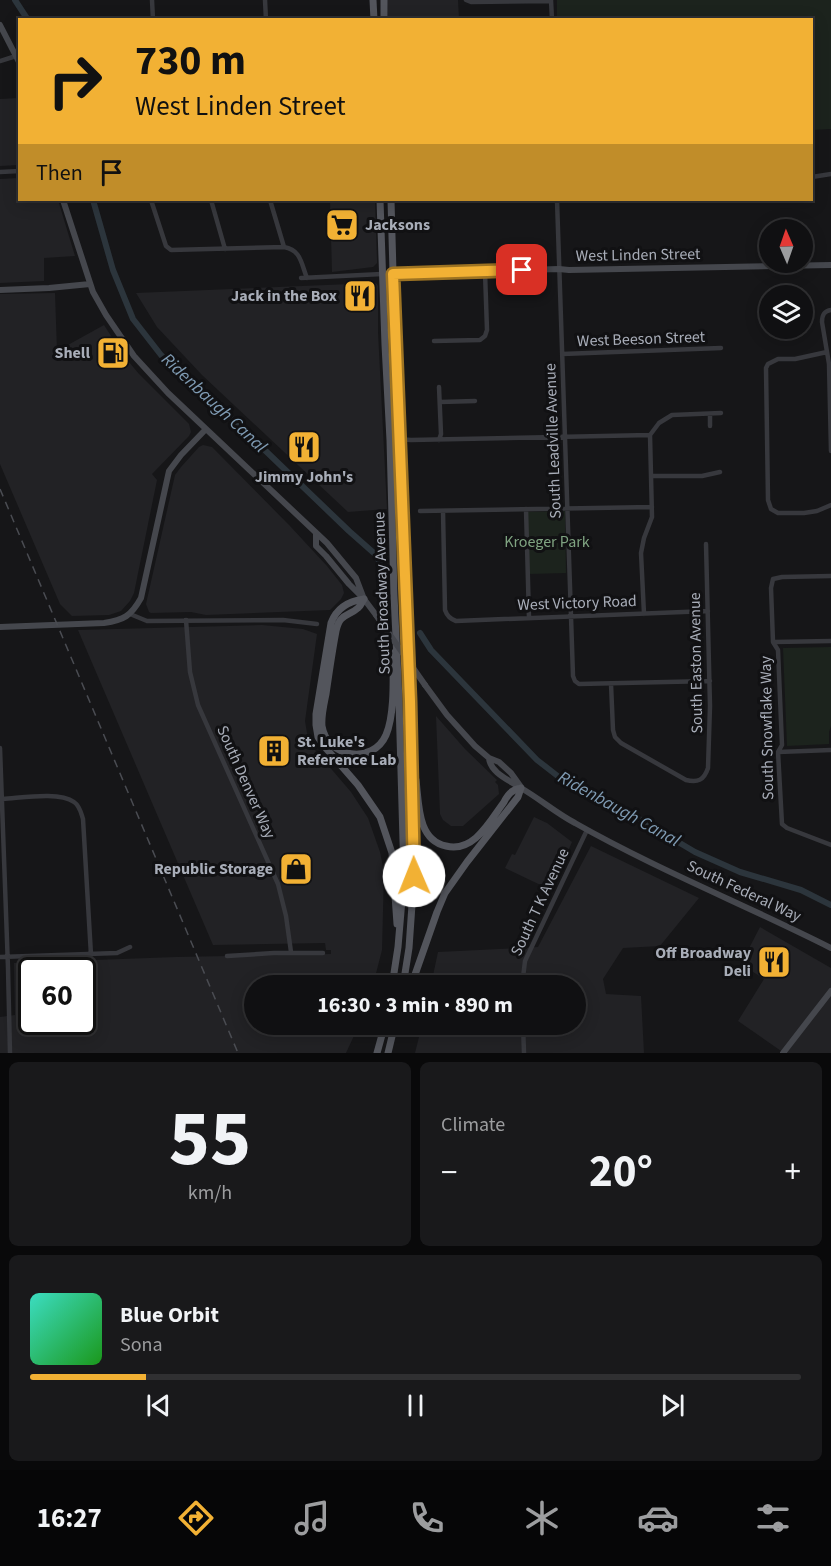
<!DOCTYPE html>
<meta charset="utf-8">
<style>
body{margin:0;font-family:"Source Sans 3",sans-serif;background:#19191b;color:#f1f3f6;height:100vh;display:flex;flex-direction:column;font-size:22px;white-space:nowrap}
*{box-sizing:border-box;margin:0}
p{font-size:20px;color:#9c9d9f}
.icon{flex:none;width:33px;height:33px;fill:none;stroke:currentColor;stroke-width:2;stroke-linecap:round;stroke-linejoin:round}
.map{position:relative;height:1053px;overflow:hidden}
.drawer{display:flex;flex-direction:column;gap:9px;padding:9px;background:#09090a;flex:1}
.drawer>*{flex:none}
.guide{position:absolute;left:18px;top:18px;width:795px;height:183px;border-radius:0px;box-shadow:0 3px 15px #0003,0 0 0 2px #303032;background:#f2b134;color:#111;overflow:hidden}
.needle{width:39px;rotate:358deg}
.controls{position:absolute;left:759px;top:219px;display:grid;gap:12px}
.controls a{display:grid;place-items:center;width:54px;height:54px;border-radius:50%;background:#101012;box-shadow:0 3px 15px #0003,0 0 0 2px #303032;font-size:30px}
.speed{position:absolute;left:18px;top:957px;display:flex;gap:12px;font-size:30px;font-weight:700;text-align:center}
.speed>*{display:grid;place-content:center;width:78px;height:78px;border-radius:50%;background:#101012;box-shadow:0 3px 15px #0003,0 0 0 2px #303032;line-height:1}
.speed .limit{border:3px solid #111;border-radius:9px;background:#fff;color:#111}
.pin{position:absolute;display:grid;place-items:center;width:51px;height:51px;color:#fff;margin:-26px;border-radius:12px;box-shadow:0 3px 9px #0006}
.me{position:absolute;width:66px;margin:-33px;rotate:359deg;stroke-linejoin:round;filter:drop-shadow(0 0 4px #0008)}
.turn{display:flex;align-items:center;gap:21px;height:126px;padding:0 18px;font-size:27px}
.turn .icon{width:78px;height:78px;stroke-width:2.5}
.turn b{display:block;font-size:42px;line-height:51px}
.then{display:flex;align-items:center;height:57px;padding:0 18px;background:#0003;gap:12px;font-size:22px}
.big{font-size:45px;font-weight:700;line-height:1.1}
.drawer .widget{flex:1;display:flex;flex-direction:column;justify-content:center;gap:9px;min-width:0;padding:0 21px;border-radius:9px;background:#19191b}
.drawer .dial{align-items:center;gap:0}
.dial b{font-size:78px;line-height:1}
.song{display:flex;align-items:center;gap:18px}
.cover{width:72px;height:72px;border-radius:9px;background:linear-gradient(135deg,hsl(170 70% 55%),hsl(120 70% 35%))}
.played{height:6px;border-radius:3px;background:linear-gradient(90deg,#f2b134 15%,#303032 15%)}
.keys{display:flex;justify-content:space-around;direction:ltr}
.heat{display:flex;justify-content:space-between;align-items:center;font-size:33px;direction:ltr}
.drawer .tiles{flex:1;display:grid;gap:9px;grid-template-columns:1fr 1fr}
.widget:last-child{grid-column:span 2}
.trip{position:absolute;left:244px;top:975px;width:342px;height:60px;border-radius:30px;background:#101012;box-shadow:0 3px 15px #0003,0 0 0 2px #303032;font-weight:700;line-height:60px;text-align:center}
.tab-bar{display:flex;height:96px;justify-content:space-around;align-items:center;background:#060607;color:#9c9d9f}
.tab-bar .icon{width:42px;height:42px}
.tab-bar .selected{color:#f2b134}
.tab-bar b{font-size:27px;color:#f1f3f6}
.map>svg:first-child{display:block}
.built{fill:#222225;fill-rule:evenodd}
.green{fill:#1c231d}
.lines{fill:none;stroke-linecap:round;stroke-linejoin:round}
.canal{stroke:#2c353c;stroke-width:6}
.street{stroke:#37383d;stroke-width:4.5}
.secondary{stroke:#45474d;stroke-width:6}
.primary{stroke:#53555c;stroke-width:7}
.rail{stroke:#4a4c52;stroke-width:1.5;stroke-dasharray:8 6;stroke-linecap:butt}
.secondary-bridge{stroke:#45474d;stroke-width:6}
.route-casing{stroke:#9d7322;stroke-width:15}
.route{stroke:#f2b134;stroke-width:10}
.labels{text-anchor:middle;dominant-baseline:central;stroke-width:6;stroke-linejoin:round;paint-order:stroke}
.poi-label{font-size:16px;font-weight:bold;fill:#a8adb8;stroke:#111113;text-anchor:end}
.street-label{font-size:16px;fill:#a8adb8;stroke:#111113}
.park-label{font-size:16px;fill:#7fa381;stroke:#111113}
.water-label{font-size:18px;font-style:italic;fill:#7f9bb3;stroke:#111113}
</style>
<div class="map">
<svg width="831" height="1053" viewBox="0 0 831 1053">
<rect width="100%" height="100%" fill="#161618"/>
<!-- built -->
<path class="built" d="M387 0H458L459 19H388Z
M19 98V165L0 166V99Z
M19 178 20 200H58L75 256 44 258V281L0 283V179Z
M330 200H375L377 260V263L373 267 332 272Z
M375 283 377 284 378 286V332L387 509 348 512 202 375 157 327 136 293Z
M55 293 57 351 104 325 124 356 139 374 189 424 191 432 189 436 152 474 157 480 134 593 130 601 121 611 109 615 72 616 60 604 0 464V294Z
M203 445 212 447 290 526 327 566 342 585 344 593 341 599 330 610 206 615 191 612 151 613 149 612 146 604 175 475 181 467 199 447Z
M262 625 303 629 317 634 305 721 307 733 315 750 351 792 368 818 380 852 384 872 382 950 373 985 255 986V1024L359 1025 346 1053H0V1017L15 1015 14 963 176 957 331 954V950H326L325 943 213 945 78 630ZM32 970H82V1022H32Z
M436 716 465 749 497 780 495 782 498 785 499 794 463 826H451L443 820 440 814Z
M534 817 547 823 572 842 551 890 505 868 512 854 515 855Z
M591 846 699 898 660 946 623 948 603 979 606 994 641 996 644 1053H415L422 1025 576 1024V986L431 985 438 952 538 947Z
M760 927 831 968V1053H784L738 1021 764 979 741 964Z"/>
<!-- green -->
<path class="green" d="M557 0H831V129L812 130V20L557 19Z
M565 511 566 573 529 574 527 512Z
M831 647V726L829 732V744L787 746 783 648Z"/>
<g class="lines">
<!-- canal -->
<path class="canal" d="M15 0 28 20
M93 200 113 270 133 319 161 355 247 433 349 531 375 554 386 573
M420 633 431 650 537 760 564 781 619 807 695 852 740 872 801 890 831 905"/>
<!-- street -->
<path class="street" d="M152 0 153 20
M265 0 266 20
M466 0 471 2 551 1
M551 0 552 20
M0 61 16 56
M0 172 20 171
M812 177 831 174
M151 200 166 246 171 250 284 247
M211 200 225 249
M270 200 284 247C301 250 301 263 307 278
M557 200 573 676 575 681 579 684 710 681
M301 278 382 274
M831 310C824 311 822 315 822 322L829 364 831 451
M434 341 480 340 485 336 487 330 485 272
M827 352 795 359H778L768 364 766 368 768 500 771 509 778 513H804L817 511 831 505
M562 354 721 348
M440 402 475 401
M710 414V426
M650 435 659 423 672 415 721 413
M398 439 411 440 650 435
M439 440 441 434 439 387
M652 476H702L720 472
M526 509 529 618
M420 511 652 507
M443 511 445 610C447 616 450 619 456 621L708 611
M831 576 782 577 773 579 771 588 773 642 778 650 782 745 778 752 782 824 787 828 831 845
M130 614 147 621 283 620 317 624
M644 614 641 553 644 538 652 517 650 435
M186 620 190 672 198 705 278 884 286 916 291 952
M774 642 831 641
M611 684 613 730 615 737 621 743 686 780C698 783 704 780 708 768L710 706 706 544
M0 748 8 968 10 1053
M778 752 831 750
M3 799C21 798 59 791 74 802 80 806 81 813 83 819L91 955
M227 956 274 953H323
M0 957 117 953 130 947
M522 986 525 961 587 830
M523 1024 524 1053"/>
<!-- secondary -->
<path class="secondary" d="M0 25 20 64
M63 200 93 292 106 315 134 356 168 393 327 543 356 578 364 599
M382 274 559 269 569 270 831 265
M0 290 49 288 90 284
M316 534V546L326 556 349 584 364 599 376 615
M0 627 104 623C124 620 131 616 141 598L169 471 181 455 206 429
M425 685 447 715 475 746 489 758 499 762 511 773 521 787
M489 758C490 773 511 781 521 788 540 799 556 813 575 823 658 870 746 905 831 948
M783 1053 831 991"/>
<!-- primary -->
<path class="primary" d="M373 0 374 20
M384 0V20
M380 200 385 345 390 440 394 595 399 701 404 876 398 947 392 986
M391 200 395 345 410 701 414 876 409 948 403 986
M364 599C349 601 337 607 331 623L316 714V725L318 737 324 746 358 785 380 817 392 853 397 924
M364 599C362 602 361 606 358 608 348 617 340 613 336 631 332 652 329 673 326 694 324 704 321 716 322 726 327 758 373 765 386 735 395 714 393 676 393 653
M416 780C419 803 417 840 446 846 474 853 490 821 504 802 506 798 509 793 513 791 515 789 518 789 521 788
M411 986 437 912 445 893 467 862 518 797 521 788
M377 1053 385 1024
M388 1053 395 1024"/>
<!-- rail -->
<path class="rail" d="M0 489 238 1053"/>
<!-- secondary-bridge -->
<path class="secondary-bridge" d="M376 615 425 685"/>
</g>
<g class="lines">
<!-- route casing -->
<g class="route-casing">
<path id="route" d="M414 876 410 701 393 274 522 270"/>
</g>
<!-- route -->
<use href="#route" class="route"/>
</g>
<!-- icons -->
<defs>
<g id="supermarket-square" transform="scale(1.725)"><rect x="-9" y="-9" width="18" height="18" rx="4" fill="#f2b134" stroke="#111113"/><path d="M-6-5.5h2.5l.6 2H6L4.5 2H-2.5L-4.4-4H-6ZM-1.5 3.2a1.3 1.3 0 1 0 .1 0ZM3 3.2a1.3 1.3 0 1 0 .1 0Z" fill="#111"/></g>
<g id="restaurant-square" transform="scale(1.725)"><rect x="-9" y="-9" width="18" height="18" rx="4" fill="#f2b134" stroke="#111113"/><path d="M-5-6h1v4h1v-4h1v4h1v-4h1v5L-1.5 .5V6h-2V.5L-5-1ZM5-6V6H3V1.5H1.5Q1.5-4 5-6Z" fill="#111"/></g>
<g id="fuel-square" transform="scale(1.725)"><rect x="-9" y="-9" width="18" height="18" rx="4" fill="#f2b134" stroke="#111113"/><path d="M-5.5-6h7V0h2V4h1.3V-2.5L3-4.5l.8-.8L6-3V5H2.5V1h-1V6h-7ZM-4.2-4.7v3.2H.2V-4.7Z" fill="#111"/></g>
<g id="building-square" transform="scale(1.725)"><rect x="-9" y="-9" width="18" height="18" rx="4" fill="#f2b134" stroke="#111113"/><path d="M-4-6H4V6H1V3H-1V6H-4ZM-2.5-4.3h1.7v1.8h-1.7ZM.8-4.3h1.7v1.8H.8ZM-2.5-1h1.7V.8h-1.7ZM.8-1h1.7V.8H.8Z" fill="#111"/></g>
<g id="shop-square" transform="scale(1.725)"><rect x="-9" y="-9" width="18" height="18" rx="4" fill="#f2b134" stroke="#111113"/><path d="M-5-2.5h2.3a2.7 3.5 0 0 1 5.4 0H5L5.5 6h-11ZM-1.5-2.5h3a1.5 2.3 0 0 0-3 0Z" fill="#111"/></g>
</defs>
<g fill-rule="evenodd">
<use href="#supermarket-square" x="342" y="225"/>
<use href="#restaurant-square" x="360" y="296"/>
<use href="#fuel-square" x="113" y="353"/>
<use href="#restaurant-square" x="304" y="447"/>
<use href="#building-square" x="274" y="751"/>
<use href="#shop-square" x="296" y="869"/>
<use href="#restaurant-square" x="774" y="962"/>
</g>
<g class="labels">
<!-- poi labels -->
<g class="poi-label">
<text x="365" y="225" text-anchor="start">Jacksons</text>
<text x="337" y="296">Jack in the Box</text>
<text x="90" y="353">Shell</text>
<text x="304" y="477" text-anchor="middle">Jimmy John's</text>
<text x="297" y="742" text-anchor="start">St. Luke's<tspan x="297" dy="18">Reference Lab</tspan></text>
<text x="273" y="869">Republic Storage</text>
<text x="751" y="953">Off Broadway<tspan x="751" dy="18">Deli</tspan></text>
</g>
<!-- street labels -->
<g class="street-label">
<text transform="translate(638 255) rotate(-1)">West Linden Street</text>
<text transform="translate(641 339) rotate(-2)">West Beeson Street</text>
<text transform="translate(553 441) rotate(-92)">South Leadville Avenue</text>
<text transform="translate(382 593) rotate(-92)">South Broadway Avenue</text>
<text transform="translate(577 603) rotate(-2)">West Victory Road</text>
<text transform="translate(696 663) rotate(-91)">South Easton Avenue</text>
<text transform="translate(767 728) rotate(-91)">South Snowflake Way</text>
<text transform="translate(246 782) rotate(66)">South Denver Way</text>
<text transform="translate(744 891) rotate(25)">South Federal Way</text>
<text transform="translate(540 902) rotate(-65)">South T K Avenue</text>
</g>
<!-- park labels -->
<g class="park-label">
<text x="547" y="542">Kroeger Park</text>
</g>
<!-- water labels -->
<g class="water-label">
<text transform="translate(214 403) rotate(43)">Ridenbaugh Canal</text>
<text transform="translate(619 809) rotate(29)">Ridenbaugh Canal</text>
</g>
</g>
</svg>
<div class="controls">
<a><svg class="needle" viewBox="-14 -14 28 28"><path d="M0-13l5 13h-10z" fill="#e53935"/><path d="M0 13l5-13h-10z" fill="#9c9d9f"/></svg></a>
<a><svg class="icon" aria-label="layers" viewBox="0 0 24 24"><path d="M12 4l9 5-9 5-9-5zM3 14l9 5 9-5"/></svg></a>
</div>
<div class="speed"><div class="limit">60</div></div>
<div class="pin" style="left:522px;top:270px;background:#d93025"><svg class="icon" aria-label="arrive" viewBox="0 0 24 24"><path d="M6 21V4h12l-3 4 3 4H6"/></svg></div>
<svg class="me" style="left:414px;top:876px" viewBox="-20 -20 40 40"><circle r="19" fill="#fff"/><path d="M0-13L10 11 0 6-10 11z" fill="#f2b134"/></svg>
<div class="trip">16:30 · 3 min · 890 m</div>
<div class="guide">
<div class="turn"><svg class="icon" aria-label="right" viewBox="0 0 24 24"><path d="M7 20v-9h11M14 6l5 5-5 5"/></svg><div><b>730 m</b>West Linden Street</div></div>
<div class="then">Then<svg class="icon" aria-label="arrive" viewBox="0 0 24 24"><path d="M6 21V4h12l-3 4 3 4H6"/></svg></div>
</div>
</div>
<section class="drawer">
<div class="tiles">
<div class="widget dial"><b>55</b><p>km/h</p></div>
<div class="widget"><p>Climate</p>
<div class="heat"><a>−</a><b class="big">20°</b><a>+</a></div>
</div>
<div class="widget">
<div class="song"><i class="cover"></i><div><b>Blue Orbit</b><p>Sona</p></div></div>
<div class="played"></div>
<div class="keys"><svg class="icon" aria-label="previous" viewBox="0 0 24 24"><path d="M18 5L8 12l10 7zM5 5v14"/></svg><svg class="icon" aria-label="pause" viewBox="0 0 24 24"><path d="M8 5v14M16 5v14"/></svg><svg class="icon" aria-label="next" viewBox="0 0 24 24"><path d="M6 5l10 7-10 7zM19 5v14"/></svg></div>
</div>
</div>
</section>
<nav class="tab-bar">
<b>16:27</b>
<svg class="icon selected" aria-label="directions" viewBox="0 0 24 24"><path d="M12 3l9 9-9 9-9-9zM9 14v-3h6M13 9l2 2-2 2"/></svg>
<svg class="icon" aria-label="music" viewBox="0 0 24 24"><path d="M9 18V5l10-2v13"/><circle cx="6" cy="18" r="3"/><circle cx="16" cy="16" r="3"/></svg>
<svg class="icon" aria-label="phone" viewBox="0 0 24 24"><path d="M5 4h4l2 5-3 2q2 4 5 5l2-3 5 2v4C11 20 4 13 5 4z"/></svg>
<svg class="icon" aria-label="climate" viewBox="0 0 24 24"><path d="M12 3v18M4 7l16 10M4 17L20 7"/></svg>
<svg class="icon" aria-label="car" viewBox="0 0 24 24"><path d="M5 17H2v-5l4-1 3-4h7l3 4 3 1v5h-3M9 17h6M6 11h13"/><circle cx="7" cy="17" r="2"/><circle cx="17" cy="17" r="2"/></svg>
<svg class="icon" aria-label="filters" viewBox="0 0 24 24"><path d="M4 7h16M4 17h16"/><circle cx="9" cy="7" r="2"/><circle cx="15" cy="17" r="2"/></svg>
</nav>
